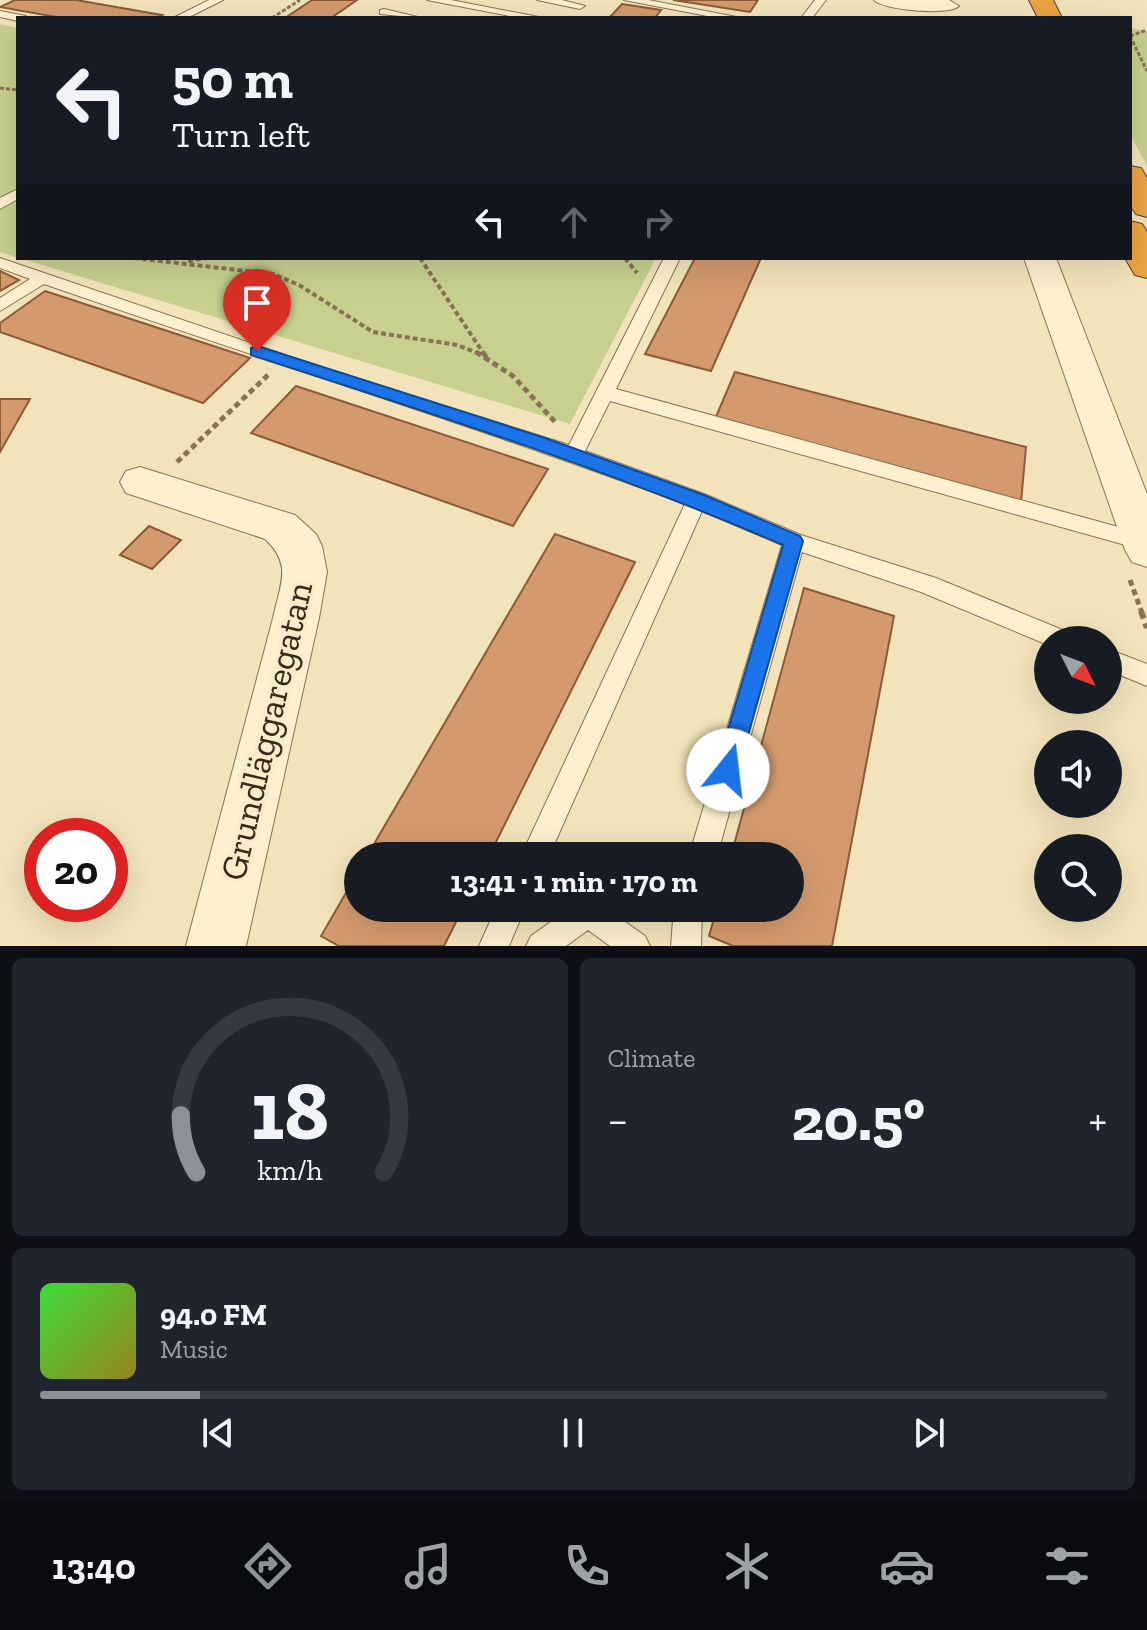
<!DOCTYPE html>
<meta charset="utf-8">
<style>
body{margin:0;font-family:"Zilla Slab",serif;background:#20242c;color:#f1f3f6;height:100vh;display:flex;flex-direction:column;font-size:30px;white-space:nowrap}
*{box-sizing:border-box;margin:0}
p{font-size:26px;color:#9ea1a6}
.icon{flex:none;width:44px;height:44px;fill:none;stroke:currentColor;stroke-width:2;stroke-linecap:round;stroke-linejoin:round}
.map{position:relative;height:946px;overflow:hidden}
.details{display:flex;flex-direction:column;gap:12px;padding:12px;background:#0d0f14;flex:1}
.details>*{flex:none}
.guide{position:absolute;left:16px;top:16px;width:1116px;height:244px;border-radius:0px;box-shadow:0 8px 32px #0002;background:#171b24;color:#f1f3f6;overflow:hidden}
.needle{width:52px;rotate:132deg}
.buttons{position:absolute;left:1034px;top:626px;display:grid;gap:16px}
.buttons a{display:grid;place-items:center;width:88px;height:88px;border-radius:50%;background:#171b24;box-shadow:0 8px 32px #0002;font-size:40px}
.speed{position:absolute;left:24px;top:818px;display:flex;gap:16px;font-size:40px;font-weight:700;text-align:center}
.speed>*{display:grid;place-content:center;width:104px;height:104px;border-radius:50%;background:#171b24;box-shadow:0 8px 32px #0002;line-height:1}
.speed .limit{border:12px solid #d22;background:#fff;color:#111}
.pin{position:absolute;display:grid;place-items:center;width:68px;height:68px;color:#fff;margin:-82px -34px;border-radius:50% 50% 50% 0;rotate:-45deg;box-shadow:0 0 8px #0007}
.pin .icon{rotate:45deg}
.me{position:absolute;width:88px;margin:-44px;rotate:16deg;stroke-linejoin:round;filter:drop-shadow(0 0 6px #0008)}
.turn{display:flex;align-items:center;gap:28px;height:168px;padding:0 24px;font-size:36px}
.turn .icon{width:104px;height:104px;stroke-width:2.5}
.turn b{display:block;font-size:56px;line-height:68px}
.lanes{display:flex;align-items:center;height:76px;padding:0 24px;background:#0003;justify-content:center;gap:40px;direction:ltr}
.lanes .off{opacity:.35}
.big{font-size:60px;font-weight:700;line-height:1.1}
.details .widget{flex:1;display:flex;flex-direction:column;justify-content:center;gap:12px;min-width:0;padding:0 28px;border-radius:12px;background:#20242c}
.details .dial{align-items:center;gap:0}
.dial svg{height:208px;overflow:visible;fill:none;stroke:#363941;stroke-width:7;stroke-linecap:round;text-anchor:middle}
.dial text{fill:#f1f3f6;stroke:none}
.song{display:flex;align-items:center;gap:24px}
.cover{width:96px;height:96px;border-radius:12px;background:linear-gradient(135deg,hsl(120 70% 55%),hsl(50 70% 35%))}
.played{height:8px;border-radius:4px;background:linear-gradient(90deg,#8c9099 15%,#363941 15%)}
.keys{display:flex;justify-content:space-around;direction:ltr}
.heat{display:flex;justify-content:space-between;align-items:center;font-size:44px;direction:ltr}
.details .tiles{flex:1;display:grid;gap:12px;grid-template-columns:1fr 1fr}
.widget:last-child{grid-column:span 2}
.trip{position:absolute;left:344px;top:842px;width:460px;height:80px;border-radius:40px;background:#171b24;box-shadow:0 8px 32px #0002;font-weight:700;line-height:80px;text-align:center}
.menu{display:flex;height:128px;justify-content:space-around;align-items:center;background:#090b0e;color:#9ea1a6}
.menu .icon{width:56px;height:56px}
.menu .selected{color:#8c9099}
.menu b{font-size:36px;color:#f1f3f6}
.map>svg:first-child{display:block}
.green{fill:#c7d08f}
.building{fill:#d49a6d;stroke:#8c5b37;stroke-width:2}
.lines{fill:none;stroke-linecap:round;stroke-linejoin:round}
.lane-casing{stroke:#8a7254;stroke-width:2}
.street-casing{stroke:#8a7254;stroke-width:2}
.highway-casing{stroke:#573f29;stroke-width:2}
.path-far3{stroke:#8a7254;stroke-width:3;stroke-dasharray:4 2;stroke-linecap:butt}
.path-far2{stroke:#8a7254;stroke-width:4;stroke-dasharray:5 3;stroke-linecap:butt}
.path-far1{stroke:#8a7254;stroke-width:5;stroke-dasharray:6 4;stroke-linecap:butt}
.path{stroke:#8a7254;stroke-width:6;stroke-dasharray:8 5;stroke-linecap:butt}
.lane{fill:#fcf0cf;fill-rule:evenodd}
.street{fill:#fcf0cf;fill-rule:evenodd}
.highway{fill:#eba442;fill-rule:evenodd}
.route{fill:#1a73e8;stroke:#114b97;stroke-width:2}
.labels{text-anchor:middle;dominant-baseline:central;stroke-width:8;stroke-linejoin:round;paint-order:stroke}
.near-street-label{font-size:36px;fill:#38291a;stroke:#f8eccb}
</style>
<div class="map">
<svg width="1147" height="946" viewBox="0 0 1147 946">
<rect width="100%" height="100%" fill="#f2e3bb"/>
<!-- green -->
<path class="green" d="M0 24 18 28V258L0 252Z
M1130 28 1147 31V166L1130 134Z
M19 258H656L570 424Z"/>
<!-- building -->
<path class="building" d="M15 0H76L162 15 156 18H62L0 7Z
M312 0H357L331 18H285Z
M673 0H758L750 12Z
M622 4 661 10 655 18H609Z
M695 258H761L711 371 645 354Z
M0 271 19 280 0 291Z
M45 291 250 358 203 403 0 332V323Z
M735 372 1026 447 1021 502 715 419Z
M296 386 548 469 513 526 251 433Z
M0 399H30L0 452Z
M149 526 181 540 152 569 120 555Z
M555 534 635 562 489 856H367Z
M804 588 894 616 832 946H733L709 936 717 908H790V856H731Z
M358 872V908H463L444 946H339L321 936Z"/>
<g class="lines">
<!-- lane casing -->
<g class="lane-casing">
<path id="lane" d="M209 0H223L187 18H173Z
M427 0H451L544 18H520Z
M537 0H562L585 6 580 9Z
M624 0H648L742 18H718Z
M815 0H826L812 18H801Z
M384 9 422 18 380 14V10Z
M0 11 26 16 27 18 18 21 0 17Z
M18 189V199L0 209V198Z
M0 258 315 365 569 445 664 258H680L616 389 1144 534 1147 535V551L610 401 585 451 704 494 801 535 936 578 1070 633 1074 640H1048V645L921 592 802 552 717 856H689L782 545 702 511 549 856H521L685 504C473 425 258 358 44 284L0 311V298L30 279 0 268Z
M1108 649 1147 664V686L1108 670Z
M496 908H525L509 946H479Z
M570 908H606L645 936 650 946H610L588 930 566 946H526L531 936Z
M674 908H702L701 946H671Z"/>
</g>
<!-- street casing -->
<g class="street-casing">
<path id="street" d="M874 0H949L959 6C950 16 882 10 874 0Z
M1024 258H1056L1147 494V567L1132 562 1125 550Z
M140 467 295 515 316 534 322 546 327 572 319 618 246 946H186L273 618C280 584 293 565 265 539L126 493 120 482 126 471Z"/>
</g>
<!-- highway casing -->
<g class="highway-casing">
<path id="highway" d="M1029 0H1053L1062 18H1038Z
M1130 166 1141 168 1147 178V217L1136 214 1130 205Z
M1130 221 1142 224 1147 232V278L1135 275 1125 258H1130Z"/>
</g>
<!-- path-far3 -->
<path class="path-far3" d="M272 18 300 0
M1130 36 1147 71
M1130 36 1147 30
M0 88 18 90"/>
<!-- path-far2 -->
<path class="path-far2" d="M134 258 273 274 299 285 373 332 457 345 480 354
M420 258 484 354
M625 258 637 273
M188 261 207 258"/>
<!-- path-far1 -->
<path class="path-far1" d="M476 352 513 376 556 423
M483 352 486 357
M177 462 268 375
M1130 580 1142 613"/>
<!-- path -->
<path class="path" d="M1141 611 1147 628"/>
<!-- lane -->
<use href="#lane" class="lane"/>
<!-- street -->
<use href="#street" class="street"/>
<!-- highway -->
<use href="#highway" class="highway"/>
</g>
<!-- route -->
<path class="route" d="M257 346 545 438 704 495 800 536 803 541 736 778 728 782 719 778 716 770 783 545C610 470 431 413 251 355V348Z"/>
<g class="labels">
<!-- near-street labels -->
<g class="near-street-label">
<text transform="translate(266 731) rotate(-77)">Grundläggaregatan</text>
</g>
</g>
</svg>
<div class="buttons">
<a><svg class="needle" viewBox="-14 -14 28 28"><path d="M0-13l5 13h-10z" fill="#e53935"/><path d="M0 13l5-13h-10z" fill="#9ea1a6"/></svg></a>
<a><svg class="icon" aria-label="sound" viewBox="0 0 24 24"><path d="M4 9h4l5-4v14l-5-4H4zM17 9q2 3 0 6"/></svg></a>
<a><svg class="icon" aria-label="search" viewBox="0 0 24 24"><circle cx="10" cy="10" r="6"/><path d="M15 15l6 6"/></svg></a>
</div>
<div class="speed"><div class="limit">20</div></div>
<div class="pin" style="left:257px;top:351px;background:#d93025"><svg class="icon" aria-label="arrive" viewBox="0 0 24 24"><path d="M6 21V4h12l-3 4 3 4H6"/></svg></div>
<svg class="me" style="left:728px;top:770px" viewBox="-20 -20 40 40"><circle r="19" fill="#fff"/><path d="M0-13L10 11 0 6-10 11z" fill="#1a73e8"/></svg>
<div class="trip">13:41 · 1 min · 170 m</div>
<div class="guide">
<div class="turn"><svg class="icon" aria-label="left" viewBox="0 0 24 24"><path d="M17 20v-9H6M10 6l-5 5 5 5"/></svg><div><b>50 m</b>Turn left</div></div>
<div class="lanes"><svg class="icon" aria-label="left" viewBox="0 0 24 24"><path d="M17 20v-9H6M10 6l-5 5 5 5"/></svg><svg class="icon off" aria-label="ahead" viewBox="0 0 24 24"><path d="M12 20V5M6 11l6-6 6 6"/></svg><svg class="icon off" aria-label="right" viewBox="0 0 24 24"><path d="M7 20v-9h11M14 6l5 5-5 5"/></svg></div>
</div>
</div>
<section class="details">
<div class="tiles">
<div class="widget dial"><svg viewBox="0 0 100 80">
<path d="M14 69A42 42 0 1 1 86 69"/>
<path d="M14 69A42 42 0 0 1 8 47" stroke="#8c9099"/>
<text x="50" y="56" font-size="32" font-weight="700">18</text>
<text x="50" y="72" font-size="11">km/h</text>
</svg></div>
<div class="widget"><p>Climate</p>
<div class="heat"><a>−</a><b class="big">20.5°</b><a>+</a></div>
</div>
<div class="widget">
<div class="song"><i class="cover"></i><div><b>94.0 FM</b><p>Music</p></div></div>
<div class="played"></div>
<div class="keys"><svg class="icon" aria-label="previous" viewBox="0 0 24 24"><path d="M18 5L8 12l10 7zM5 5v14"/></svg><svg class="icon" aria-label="pause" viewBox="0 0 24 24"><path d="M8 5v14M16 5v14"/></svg><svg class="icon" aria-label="next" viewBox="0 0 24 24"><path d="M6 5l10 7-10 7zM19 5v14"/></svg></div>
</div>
</div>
</section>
<nav class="menu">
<b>13:40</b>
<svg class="icon selected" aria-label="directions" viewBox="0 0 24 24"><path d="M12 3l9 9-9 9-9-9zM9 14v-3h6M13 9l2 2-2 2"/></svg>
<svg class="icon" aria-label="music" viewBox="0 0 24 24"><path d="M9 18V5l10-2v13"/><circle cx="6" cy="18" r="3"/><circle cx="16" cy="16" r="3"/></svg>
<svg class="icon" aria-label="phone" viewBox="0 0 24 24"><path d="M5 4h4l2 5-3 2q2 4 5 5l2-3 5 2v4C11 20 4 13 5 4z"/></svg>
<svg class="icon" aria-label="climate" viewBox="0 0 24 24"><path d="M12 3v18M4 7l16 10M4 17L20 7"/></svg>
<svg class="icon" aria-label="car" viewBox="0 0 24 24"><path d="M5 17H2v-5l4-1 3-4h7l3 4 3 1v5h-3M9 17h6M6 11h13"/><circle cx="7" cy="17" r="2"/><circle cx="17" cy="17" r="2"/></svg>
<svg class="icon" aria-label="filters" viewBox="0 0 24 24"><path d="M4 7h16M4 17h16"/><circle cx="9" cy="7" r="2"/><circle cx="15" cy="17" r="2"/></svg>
</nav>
